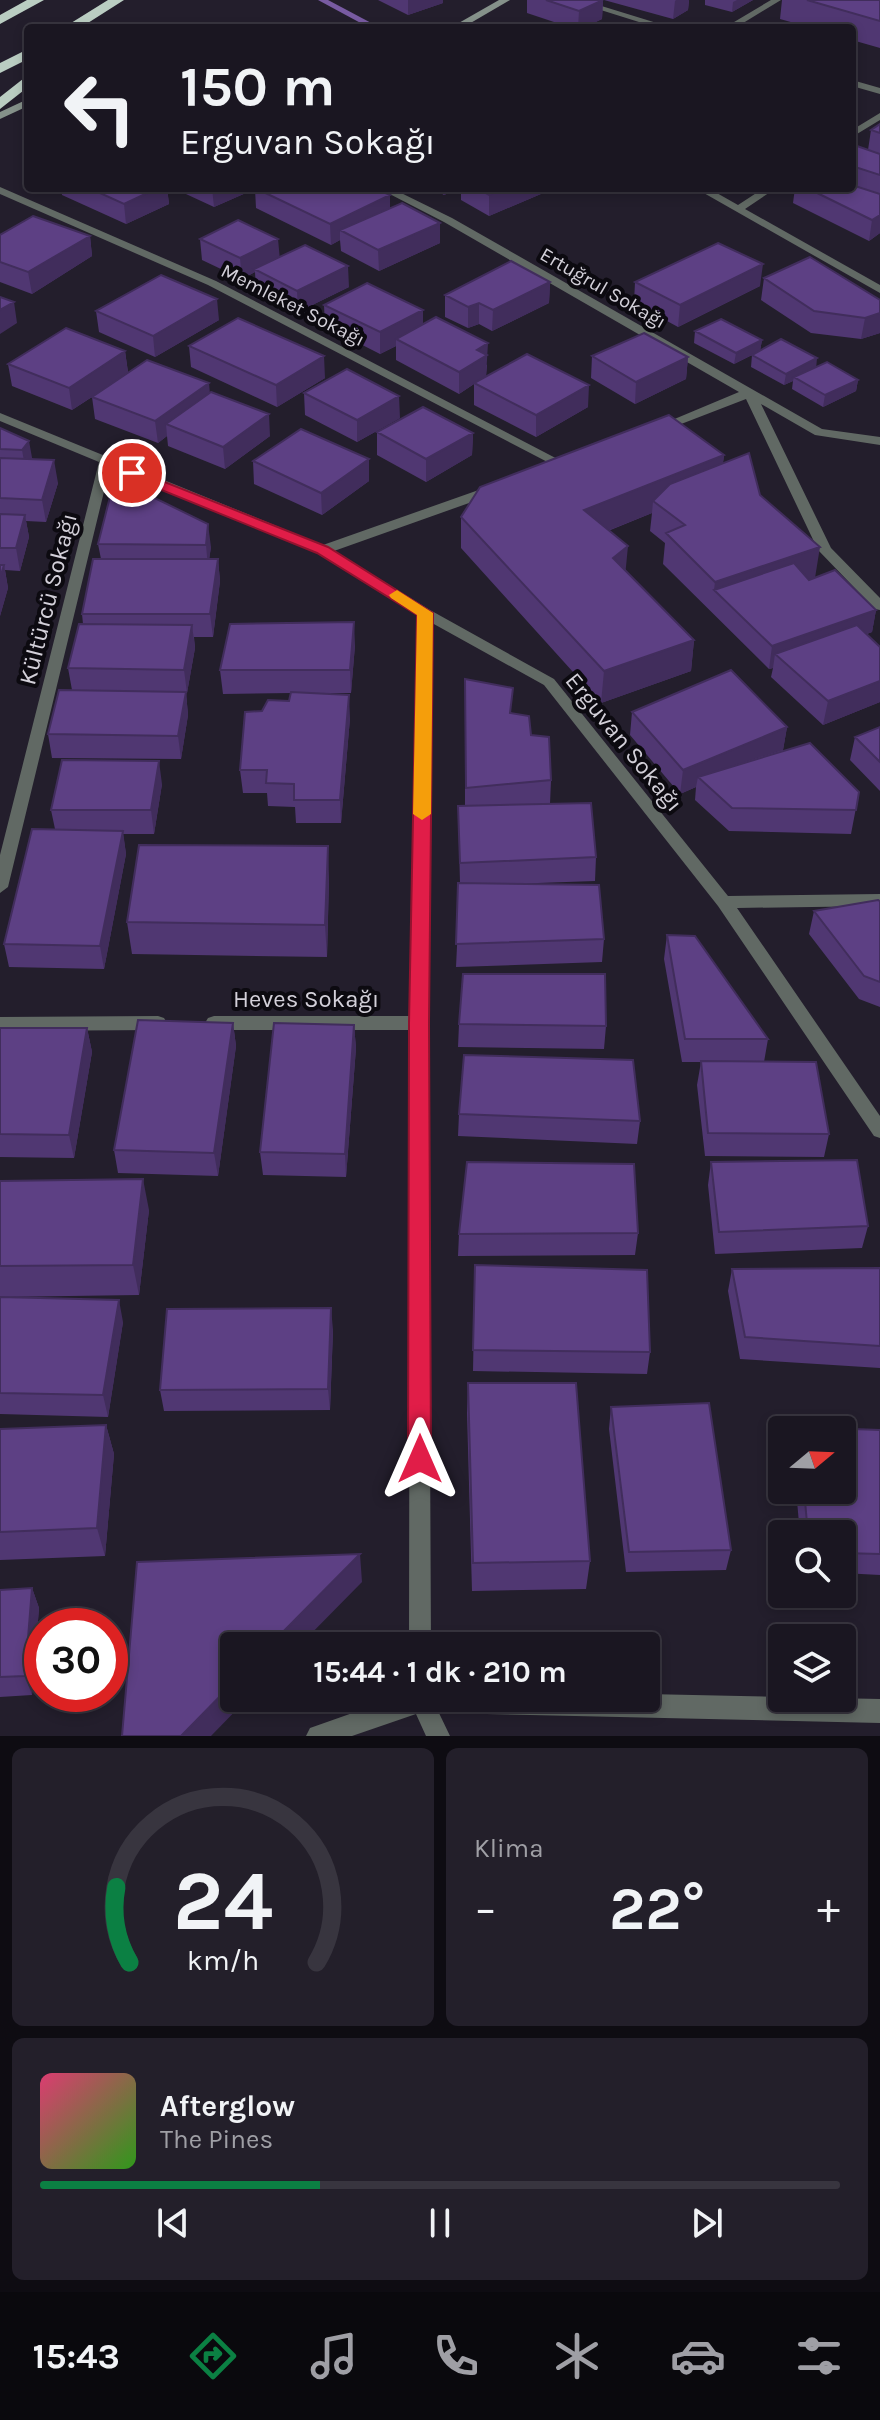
<!DOCTYPE html>
<html lang="tr">
<meta charset="utf-8">
<style>
body{margin:0;font-family:Karla,sans-serif;background:#231f2a;color:#f1f3f6;height:100vh;display:flex;flex-direction:column;font-size:30px;white-space:nowrap}
*{box-sizing:border-box;margin:0}
p{font-size:26px;color:#9f9fa5}
.icon{flex:none;width:44px;height:44px;fill:none;stroke:currentColor;stroke-width:2;stroke-linecap:round;stroke-linejoin:round}
.map{position:relative;height:1736px;overflow:hidden}
.side{display:flex;flex-direction:column;gap:12px;padding:12px;background:#0e0c12;flex:1}
.side>*{flex:none}
.hud{position:absolute;left:24px;top:24px;width:832px;height:168px;border-radius:8px;box-shadow:0 4px 12px #0003,0 0 0 2px #38353f;background:#1a1621;color:#f1f3f6;overflow:hidden}
.needle{width:52px;rotate:71deg}
.buttons{position:absolute;left:768px;top:1416px;display:grid;gap:16px}
.buttons a{display:grid;place-items:center;width:88px;height:88px;border-radius:8px;background:#1a1621;box-shadow:0 4px 12px #0003,0 0 0 2px #38353f;font-size:40px}
.speed{position:absolute;left:24px;top:1608px;display:flex;gap:16px;font-size:40px;font-weight:700;text-align:center}
.speed>*{display:grid;place-content:center;width:104px;height:104px;border-radius:50%;background:#1a1621;box-shadow:0 4px 12px #0003,0 0 0 2px #38353f;line-height:1}
.speed .limit{border:12px solid #d22;background:#fff;color:#111}
.pin{position:absolute;display:grid;place-items:center;width:68px;height:68px;color:#fff;margin:-34px;border:4px solid #fff;border-radius:50%;box-shadow:0 2px 8px #0007}
.me{position:absolute;width:88px;margin:-44px;rotate:0deg;stroke-linejoin:round;filter:drop-shadow(0 0 6px #0008)}
.turn{display:flex;align-items:center;gap:28px;height:168px;padding:0 24px;font-size:36px}
.turn .icon{width:104px;height:104px;stroke-width:2.5}
.turn b{display:block;font-size:56px;line-height:68px}
.big{font-size:60px;font-weight:700;line-height:1.1}
.side .card{flex:1;display:flex;flex-direction:column;justify-content:center;gap:12px;min-width:0;padding:0 28px;border-radius:12px;background:#231f2a}
.side .dial{align-items:center;gap:0}
.dial svg{height:208px;overflow:visible;fill:none;stroke:#38353f;stroke-width:7;stroke-linecap:round;text-anchor:middle}
.dial text{fill:#f1f3f6;stroke:none}
.song{display:flex;align-items:center;gap:24px}
.cover{width:96px;height:96px;border-radius:12px;background:linear-gradient(135deg,hsl(340 70% 55%),hsl(110 70% 35%))}
.played{height:8px;border-radius:4px;background:linear-gradient(90deg,#0b8043 35%,#38353f 35%)}
.keys{display:flex;justify-content:space-around;direction:ltr}
.heat{display:flex;justify-content:space-between;align-items:center;font-size:44px;direction:ltr}
.side .tiles{flex:1;display:grid;gap:12px;grid-template-columns:1fr 1fr}
.card:last-child{grid-column:span 2}
.trip{position:absolute;left:220px;top:1632px;width:440px;height:80px;border-radius:8px;background:#1a1621;box-shadow:0 4px 12px #0003,0 0 0 2px #38353f;font-weight:700;line-height:80px;text-align:center}
.menu{display:flex;height:128px;justify-content:space-around;align-items:center;background:#0a090d;color:#9f9fa5}
.menu .icon{width:56px;height:56px}
.menu .active{color:#0b8043}
.menu b{font-size:36px;color:#f1f3f6}
.map>svg:first-child{display:block}
.lines{fill:none;stroke-linecap:round;stroke-linejoin:round}
.stream{fill:#785ba2;fill-rule:evenodd}
.street{fill:#616964;fill-rule:evenodd}
.secondary{fill:#85918a;fill-rule:evenodd}
.highway{fill:#bacdc2;fill-rule:evenodd}
.wall{fill:#503772}
.shaded-wall{fill:#412d5c}
.building{fill:#5d4084;stroke:#412d5c;stroke-width:2}
.route{fill:#e11d48;stroke:#92132f;stroke-width:2}
.slow{fill:#f59e0b}
.labels{text-anchor:middle;dominant-baseline:central;stroke-width:8;stroke-linejoin:round;paint-order:stroke}
.far-street-label{font-size:20px;fill:#d3d0d9;stroke:#0c0a10}
.street-label{font-size:24px;fill:#d3d0d9;stroke:#0c0a10}
</style>
<div class="map">
<svg width="880" height="1736" viewBox="0 0 880 1736">
<rect width="100%" height="100%" fill="#231e2c"/>
<g class="lines">
<!-- stream -->
<path class="stream" d="M318 0H328L375 25 368 27Z"/>
<!-- street -->
<path class="street" d="M569 0H582L673 28H658Z
M771 0H781L735 28H724Z
M852 80 880 88V94L852 86Z
M880 113V120L852 137V130Z
M0 187 216 281 569 465 567 468H559L208 285 0 194Z
M378 188H391L452 218 822 429 880 437V445L815 435 761 404 831 548 880 598V610L875 609 818 550 746 399 663 431H655L653 428 739 392 444 222Z
M695 188H708L738 205 764 188H776L745 209 880 285V293Z
M0 413 323 545 490 486H500V492L334 551 430 610 554 679 728 896 880 894V906L737 908 880 1116V1138L874 1136 718 906 544 685 432 623 428 1023 431 1646H409L410 1030H214L208 1028 205 1023 208 1018 214 1016H410L418 615 318 553 110 467 8 887 0 893V855L99 462 0 421Z
M158 1016 164 1018 167 1023 164 1028 158 1030 0 1031V1017Z
M646 1694 880 1699V1723L439 1713 450 1736H426L416 1714 352 1736H306L310 1728 395 1698H646Z"/>
<!-- secondary -->
<path class="secondary" d="M499 0H510L462 28H450Z
M28 99V106L0 119V112Z"/>
<!-- highway -->
<path class="highway" d="M27 0H44L0 24V15Z
M108 0H124L80 28H63Z
M28 49V59L0 73V63Z
M28 75V87L0 109V97Z"/>
</g>
<!-- wall -->
<path class="wall" d="M378 0H443V3L408 15Z
M527 0H603L602 19 583 28H572L527 13Z
M604 0H689L688 10 673 19Z
M705 0H753L732 12 705 5Z
M782 0H880V48L852 40V28H812L780 19Z
M880 124V154L868 150 871 130Z
M852 149 880 154V233L869 241 793 203 795 188H852Z
M61 188H167L169 204 126 224 62 195Z
M173 188H374L390 195V208L440 243 379 271 341 251 340 240 331 245 256 208 255 189 214 207Z
M432 188H460L444 195Z
M461 188H555L489 216 461 200Z
M0 235 90 236 92 256 32 294 0 282Z
M200 239 279 257 349 287 298 312 256 290 255 272 242 279 202 260Z
M764 278 880 300V333L861 339 811 333 761 300Z
M550 282 549 303 492 331 479 324 468 328 445 317V295Z
M635 282 760 286 678 327 634 303Z
M324 305 423 310V324L487 365 486 376 588 407 536 437 474 405V384L459 394 396 360V346L380 354 325 326Z
M96 311 219 320 155 357 99 332Z
M695 331 762 340 760 351 858 380 856 391 823 407 792 389 793 381 784 385 751 367 752 355 734 364 694 343Z
M189 346 325 378 277 407 191 367Z
M125 351 128 372 210 393 270 436 225 469 168 446 167 436 158 443 95 419 92 397 72 410 12 386 8 364Z
M592 356 688 357 686 379 635 404 591 378Z
M304 393 400 418 357 442 305 415Z
M0 428 58 483 46 522 26 521 29 537 20 571 5 570 8 588 0 616Z
M377 432 473 433 472 455 426 482 377 455Z
M724 455 723 463 760 495 815 578 876 610 872 632 867 634 880 647V702L823 725 771 677 773 668 769 669 663 564 665 543 650 531 652 513 608 531 626 571 694 640 691 671 601 703 461 548V517Z
M369 459V481L322 515 254 484 253 461Z
M112 489 211 547 209 559H218L220 581 213 637H194L195 648 187 693H186L188 715 181 759 52 758 48 734 72 690 68 668 83 624 82 614 101 559 98 544Z
M355 645 351 693H314L350 718 341 823H296L295 807 268 806 267 793H243L240 770 262 711 289 701 291 693 223 694 220 670Z
M465 679 512 713 531 735 551 780 550 804 596 857 595 881 510 884 604 939 602 962 456 967 460 883 458 806H465Z
M632 712 787 727 783 750 859 792 851 834 729 831 695 800 696 787 680 794 630 735Z
M880 727V791L850 760 855 737Z
M162 784 154 834H123L126 854 104 969 9 967 4 944 55 829 51 810Z
M329 878 327 957 132 954 127 922Z
M880 901V1007L859 999 809 934 814 911Z
M667 935 768 1039 764 1062 829 1134 824 1157 705 1156 697 1085 701 1062H682L664 959Z
M233 1023 236 1046 218 1176 118 1173 114 1150Z
M459 1024 606 1026 604 1049 458 1047Z
M354 1025 356 1048 346 1177 263 1175 260 1152Z
M0 1028H87L92 1052 74 1158 0 1157Z
M459 1114 640 1121 637 1144 458 1136Z
M711 1162 868 1226 862 1248 715 1254 708 1185Z
M0 1181 149 1210 139 1295 0 1297Z
M638 1233 635 1255 458 1256 459 1234Z
M475 1265 650 1352 647 1374 473 1371Z
M880 1268V1368L740 1359 728 1291 732 1269Z
M0 1297 123 1322 108 1417 0 1414Z
M333 1330 330 1410 164 1411 160 1390Z
M468 1383 590 1561 586 1589 472 1591 467 1413Z
M611 1407 731 1550 726 1570 626 1572 609 1429Z
M106 1425 114 1454 105 1556 0 1560V1429Z
M797 1427 880 1430V1575L842 1573V1534H800L796 1490H842V1430H796Z
M32 1588 39 1608 32 1695 0 1697V1590Z"/>
<!-- shaded-wall -->
<path class="shaded-wall" d="M408 0H443V3L408 15Z
M603 0 602 19 583 28H578L579 11Z
M676 0H689L688 10 673 19 675 1Z
M737 0H753L732 12 733 2Z
M158 188H167L169 204 126 224 124 204Z
M212 188H257L214 207Z
M444 188H460L444 195Z
M507 188H555L489 216V195Z
M390 195V216L340 230V240L331 245 330 224Z
M880 215V233L869 241 872 220Z
M440 223V243L379 271 378 250Z
M90 236 92 256 32 294 28 272Z
M278 239 280 260 254 269 255 272 242 279 240 258Z
M763 264 760 286 678 327 680 305Z
M348 266 349 287 298 312 297 291Z
M550 282 549 303 492 331 493 310Z
M217 299 219 320 155 357 153 336Z
M14 302 17 323 0 334V310Z
M479 303V324L468 328V307Z
M423 310V331L396 339V346L380 354V332Z
M880 313V333L861 339 865 318Z
M762 340 760 351 734 364 736 353Z
M488 343 486 377 474 383V384L459 394V372L477 350Z
M125 351 128 373 72 410 69 388Z
M324 356 325 378 277 407 276 385Z
M688 357 686 379 635 404 636 382Z
M817 358 816 370 794 377 793 381 784 385 786 374Z
M858 380 856 391 823 407 825 395Z
M209 383 211 405 166 424 167 436 158 443 155 421Z
M589 385 588 407 536 437V415Z
M399 396 400 418 357 442V420Z
M269 414 270 436 225 469 223 447Z
M473 433 472 455 426 482V459Z
M29 441 33 463 26 472 22 450Z
M724 455 720 485 653 501 652 513 582 541 584 510Z
M369 459V481L322 515 321 493Z
M54 460 58 483 46 522 42 500Z
M25 515 29 537 20 571 16 548Z
M208 524 211 547 208 568 206 545Z
M628 546 625 577 613 558Z
M820 547 815 578 731 606 714 590 715 582Z
M218 559 220 581 213 637 210 614Z
M4 565 8 588 0 616V578Z
M876 610 872 632 785 663 775 654 773 668 769 669 772 646Z
M354 622 355 645 351 693 350 670Z
M192 625 195 648 187 693 184 670Z
M694 640 691 671 601 703 604 671Z
M880 681V702L823 725 828 701Z
M186 692 188 715 181 759 178 736Z
M349 695 350 718 341 823 340 800Z
M787 727 783 750 698 777 696 787 680 794 683 770Z
M159 761 162 784 154 834 151 810Z
M123 831 126 854 104 969 100 946Z
M328 846 329 878 327 957 325 925Z
M233 1023 236 1046 218 1176 214 1153Z
M354 1025 356 1048 346 1177 345 1154Z
M87 1028 92 1052 74 1158 69 1135Z
M143 1179 149 1210 139 1295 133 1265Z
M119 1300 123 1322 108 1417 103 1395Z
M331 1308 333 1330 330 1410 328 1389Z
M106 1425 114 1454 105 1556 97 1528Z
M360 1554 362 1582 299 1646H269Z
M32 1588 39 1608 32 1695 25 1676Z
M234 1682V1698H248L211 1736H181Z"/>
<!-- building -->
<path class="building" d="M546 0H603L579 11Z
M807 0H880V21Z
M880 124V133L871 130Z
M857 146 880 154V175L852 166V149Z
M852 185 880 194V215L872 220 807 188H852Z
M89 188H158L124 204Z
M255 188H374L390 195 330 224Z
M477 188H507L489 195Z
M402 203 440 223 378 250 340 230Z
M33 216 90 236 28 272 0 262V235Z
M238 220 278 239 240 258 200 239Z
M718 243 763 264 680 305 635 282Z
M305 245 348 266 297 291 254 269Z
M810 257 880 300V313L865 318 814 311 764 278Z
M511 261 550 282 493 310 479 303 468 307 445 295Z
M161 275 217 299 153 336 96 311Z
M367 283 423 310 380 332 324 305Z
M0 297 14 302 0 310Z
M436 317 488 343 477 350 487 355 459 372 396 339Z
M238 318 324 356 276 385 189 346Z
M721 319 762 340 736 353 695 331Z
M66 328 125 351 69 388 8 364Z
M644 333 688 357 636 382 592 356Z
M781 339 817 358 786 374 752 355Z
M527 354 589 385 536 415 474 383Z
M147 360 209 383 155 421 92 397Z
M827 362 858 380 825 395 794 377Z
M347 369 399 396 357 420 304 393Z
M211 392 269 414 223 447 166 424Z
M423 407 473 433 426 459 377 432Z
M669 415 724 455 584 510 628 546 613 558 694 640 604 671 461 517 480 487Z
M0 428 29 441 22 450 0 449Z
M301 429 369 459 321 493 253 461Z
M749 453 760 495 820 547 715 582 666 533 685 525 653 501 670 484Z
M0 458 54 460 42 500 0 498Z
M132 487 208 524 206 545 98 544 112 489Z
M0 514 25 515 16 548H0Z
M93 559H218L210 614H82Z
M794 563 809 580 835 570 876 610 772 646 714 590Z
M0 565H4L0 578Z
M354 622 350 670H220L230 624Z
M79 624 192 625 184 670 68 668Z
M857 625 880 647V681L828 701 775 654Z
M731 670 787 727 683 770 632 712Z
M465 679 513 688 510 713 529 716 531 735 549 737 551 780 466 788Z
M59 690 186 692 178 736 48 734Z
M291 692 349 695 340 800H294V784L266 783 267 770H240L245 712 262 711 268 700 289 701Z
M880 727V762L855 737Z
M810 743 859 792 856 810 732 808 698 777Z
M62 760 159 761 151 810H51Z
M591 803 596 857 460 863 458 806Z
M32 829 123 831 100 946 4 944Z
M139 845 328 846 325 925 127 922Z
M458 883 599 885 604 939 456 944Z
M878 900 880 901V982L864 976 814 911Z
M667 935 695 936 768 1039H685Z
M463 974H605L606 1026 459 1024Z
M138 1020 233 1023 214 1153 114 1150Z
M274 1023 354 1025 345 1154 260 1152Z
M0 1028H87L69 1135 0 1134Z
M464 1055 633 1060 640 1121 459 1114Z
M701 1061 816 1062 829 1134 708 1133Z
M857 1160 868 1226 719 1232 711 1162Z
M467 1162 634 1164 638 1233 459 1234Z
M143 1179 133 1265 0 1266V1181Z
M475 1265 647 1270 650 1352 473 1350Z
M880 1268V1346L745 1337 732 1269Z
M0 1297 119 1300 103 1395 0 1393Z
M331 1308 328 1389 160 1390 167 1309Z
M468 1383H576L590 1561 473 1563Z
M709 1403 731 1550 629 1552 611 1407Z
M106 1425 97 1528 0 1532V1429Z
M797 1427 880 1430V1554L842 1553V1534H808L804 1490H842V1430H797Z
M360 1554 269 1646H234V1682L181 1736H122L137 1562Z
M32 1588 25 1676 0 1677V1590Z"/>
<!-- route -->
<path class="route" d="M132 469 328 547 433 613 429 1023 431 1459 428 1467 420 1470 411 1467 408 1459 409 1023 417 615 317 553 127 476 125 473Z"/>
<!-- slow -->
<path class="slow" d="M397 590 433 613 431 814 422 820 413 814 417 615 391 598 389 595Z"/>
<g class="labels">
<!-- far-street labels -->
<g class="far-street-label">
<text transform="translate(603 288) rotate(30)">Ertuğrul Sokağı</text>
<text transform="translate(293 305) rotate(27)">Memleket Sokağı</text>
</g>
<!-- street labels -->
<g class="street-label">
<text transform="translate(48 599) rotate(-76)">Kültürcü Sokağı</text>
<text transform="translate(624 742) rotate(51)">Erguvan Sokağı</text>
<text x="306" y="999">Heves Sokağı</text>
</g>
</g>
</svg>
<div class="buttons">
<a><svg class="needle" viewBox="-14 -14 28 28"><path d="M0-13l5 13h-10z" fill="#e53935"/><path d="M0 13l5-13h-10z" fill="#9f9fa5"/></svg></a>
<a><svg class="icon" aria-label="search" viewBox="0 0 24 24"><circle cx="10" cy="10" r="6"/><path d="M15 15l6 6"/></svg></a>
<a><svg class="icon" aria-label="layers" viewBox="0 0 24 24"><path d="M12 4l9 5-9 5-9-5zM3 14l9 5 9-5"/></svg></a>
</div>
<div class="speed"><div class="limit">30</div></div>
<div class="pin" style="left:132px;top:473px;background:#d93025"><svg class="icon" aria-label="arrive" viewBox="0 0 24 24"><path d="M6 21V4h12l-3 4 3 4H6"/></svg></div>
<svg class="me" style="left:420px;top:1459px" viewBox="-20 -20 40 40"><path d="M0-17L14 15 0 8-14 15z" fill="#e11d48" stroke="#fff" stroke-width="4"/></svg>
<div class="trip">15:44 · 1 dk · 210 m</div>
<div class="hud">
<div class="turn"><svg class="icon" aria-label="left" viewBox="0 0 24 24"><path d="M17 20v-9H6M10 6l-5 5 5 5"/></svg><div><b>150 m</b>Erguvan Sokağı</div></div>
</div>
</div>
<section class="side">
<div class="tiles">
<div class="card dial"><svg viewBox="0 0 100 80">
<path d="M14 69A42 42 0 1 1 86 69"/>
<path d="M14 69A42 42 0 0 1 9 40" stroke="#0b8043"/>
<text x="50" y="56" font-size="32" font-weight="700">24</text>
<text x="50" y="72" font-size="11">km/h</text>
</svg></div>
<div class="card"><p>Klima</p>
<div class="heat"><a>−</a><b class="big">22°</b><a>+</a></div>
</div>
<div class="card">
<div class="song"><i class="cover"></i><div><b>Afterglow</b><p>The Pines</p></div></div>
<div class="played"></div>
<div class="keys"><svg class="icon" aria-label="previous" viewBox="0 0 24 24"><path d="M18 5L8 12l10 7zM5 5v14"/></svg><svg class="icon" aria-label="pause" viewBox="0 0 24 24"><path d="M8 5v14M16 5v14"/></svg><svg class="icon" aria-label="next" viewBox="0 0 24 24"><path d="M6 5l10 7-10 7zM19 5v14"/></svg></div>
</div>
</div>
</section>
<nav class="menu">
<b>15:43</b>
<svg class="icon active" aria-label="directions" viewBox="0 0 24 24"><path d="M12 3l9 9-9 9-9-9zM9 14v-3h6M13 9l2 2-2 2"/></svg>
<svg class="icon" aria-label="music" viewBox="0 0 24 24"><path d="M9 18V5l10-2v13"/><circle cx="6" cy="18" r="3"/><circle cx="16" cy="16" r="3"/></svg>
<svg class="icon" aria-label="phone" viewBox="0 0 24 24"><path d="M5 4h4l2 5-3 2q2 4 5 5l2-3 5 2v4C11 20 4 13 5 4z"/></svg>
<svg class="icon" aria-label="climate" viewBox="0 0 24 24"><path d="M12 3v18M4 7l16 10M4 17L20 7"/></svg>
<svg class="icon" aria-label="car" viewBox="0 0 24 24"><path d="M5 17H2v-5l4-1 3-4h7l3 4 3 1v5h-3M9 17h6M6 11h13"/><circle cx="7" cy="17" r="2"/><circle cx="17" cy="17" r="2"/></svg>
<svg class="icon" aria-label="filters" viewBox="0 0 24 24"><path d="M4 7h16M4 17h16"/><circle cx="9" cy="7" r="2"/><circle cx="15" cy="17" r="2"/></svg>
</nav>
